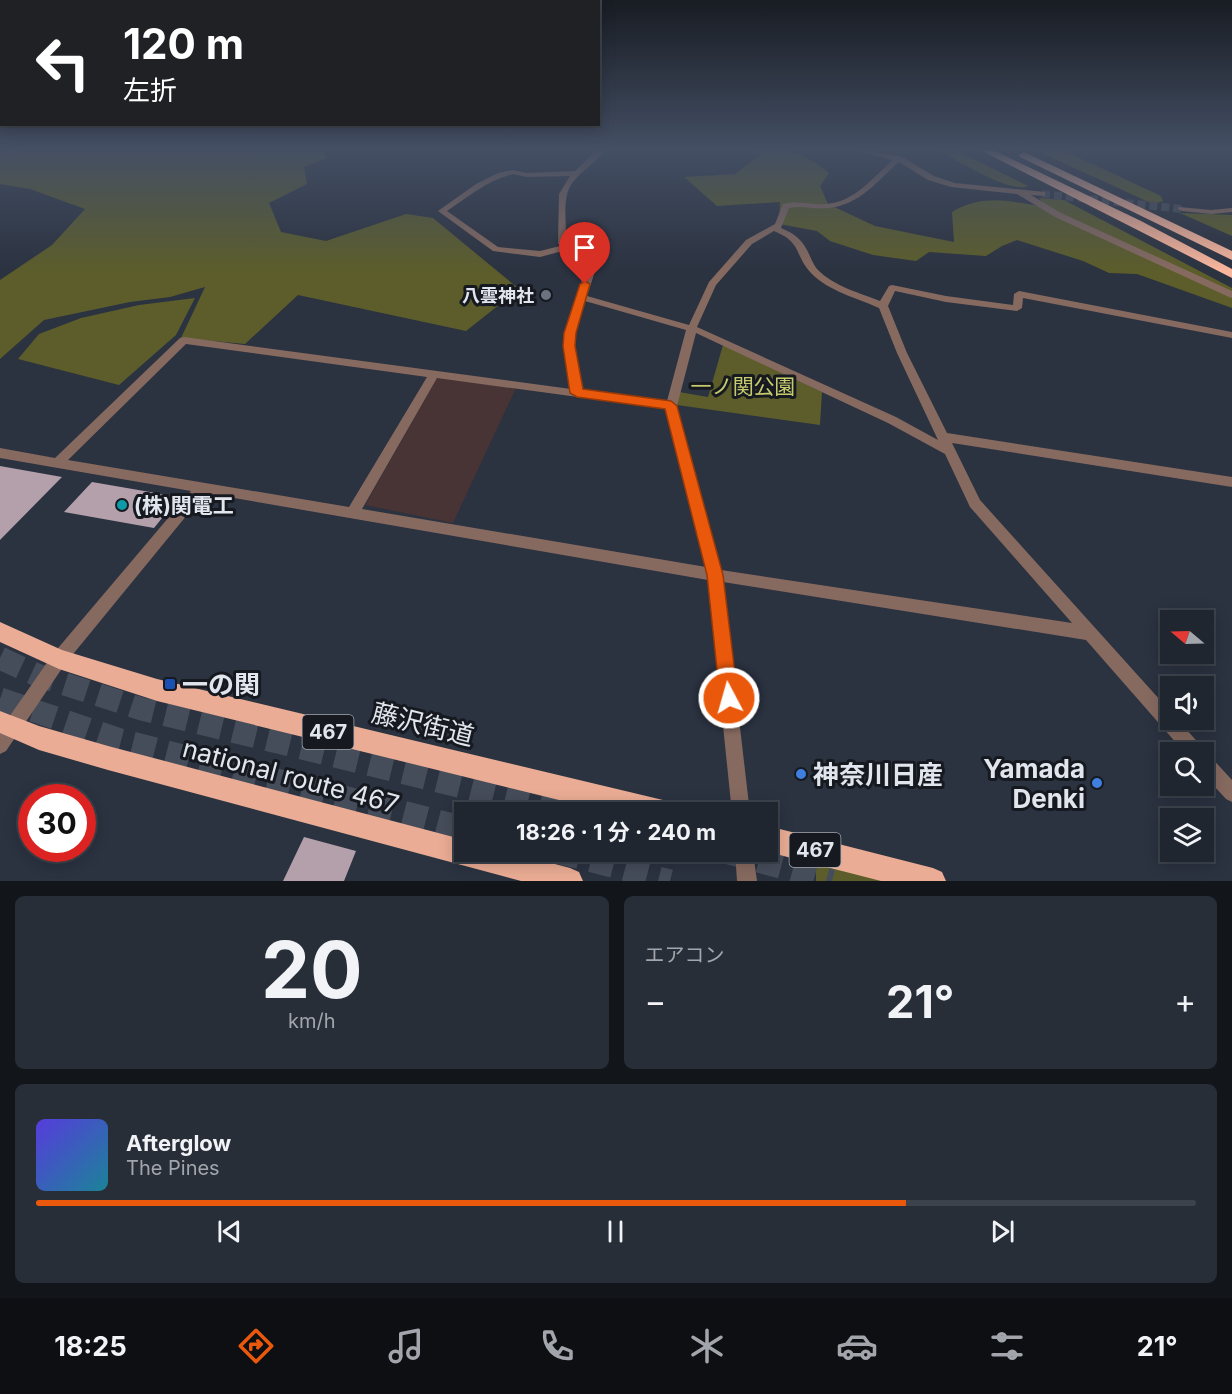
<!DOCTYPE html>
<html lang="ja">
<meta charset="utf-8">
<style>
body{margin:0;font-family:Inter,"Noto Sans JP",sans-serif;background:#282e38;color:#f1f3f6;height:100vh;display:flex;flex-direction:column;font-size:22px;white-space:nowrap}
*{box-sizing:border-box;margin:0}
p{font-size:20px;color:#a2a5ab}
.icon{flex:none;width:33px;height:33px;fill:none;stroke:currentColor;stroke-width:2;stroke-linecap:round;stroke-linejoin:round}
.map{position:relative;height:881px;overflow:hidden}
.panel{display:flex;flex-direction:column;gap:15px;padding:15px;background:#12151a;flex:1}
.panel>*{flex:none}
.hud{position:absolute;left:0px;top:0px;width:600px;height:126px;box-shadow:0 3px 15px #0003,0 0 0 2px #3d434c;background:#202124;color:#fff;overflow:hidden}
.needle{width:39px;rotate:289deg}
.fabs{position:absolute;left:1160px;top:610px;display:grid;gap:12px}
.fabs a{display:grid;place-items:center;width:54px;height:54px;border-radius:0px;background:#202630;box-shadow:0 3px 15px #0003,0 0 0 2px #3d434c;font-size:30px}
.speed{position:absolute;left:18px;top:784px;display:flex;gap:12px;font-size:30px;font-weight:700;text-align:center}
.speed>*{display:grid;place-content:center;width:78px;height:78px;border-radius:50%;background:#202630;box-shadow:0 3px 15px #0003,0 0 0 2px #3d434c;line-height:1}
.speed .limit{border:9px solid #d22;background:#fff;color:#111}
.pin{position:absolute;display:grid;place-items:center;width:51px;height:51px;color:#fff;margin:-62px -26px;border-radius:50% 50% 50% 0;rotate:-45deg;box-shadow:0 0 6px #0007}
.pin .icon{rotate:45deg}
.me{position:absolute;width:66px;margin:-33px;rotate:354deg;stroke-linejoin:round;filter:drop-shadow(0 0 4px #0008)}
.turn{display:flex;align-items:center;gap:21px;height:126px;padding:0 24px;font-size:27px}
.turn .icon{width:78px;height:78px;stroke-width:2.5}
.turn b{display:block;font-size:42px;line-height:51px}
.big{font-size:45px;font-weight:700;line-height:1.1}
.panel .card{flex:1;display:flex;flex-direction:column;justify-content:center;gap:9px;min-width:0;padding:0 21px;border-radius:9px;background:#282e38}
.panel .dial{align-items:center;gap:0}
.dial b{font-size:78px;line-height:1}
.song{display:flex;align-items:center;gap:18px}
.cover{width:72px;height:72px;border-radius:9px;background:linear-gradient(135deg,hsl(250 70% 55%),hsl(190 70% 35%))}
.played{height:6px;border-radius:3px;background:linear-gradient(90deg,#ea580c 75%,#3d434c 75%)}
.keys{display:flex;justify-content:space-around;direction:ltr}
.heat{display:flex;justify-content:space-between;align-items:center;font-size:33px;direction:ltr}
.panel .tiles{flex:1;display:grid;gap:15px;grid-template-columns:1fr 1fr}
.card:last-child{grid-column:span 2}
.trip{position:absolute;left:454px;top:802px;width:324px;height:60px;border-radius:0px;background:#202630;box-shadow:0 3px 15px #0003,0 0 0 2px #3d434c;font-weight:700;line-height:60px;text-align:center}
.menu{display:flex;height:96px;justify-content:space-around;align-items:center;background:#0d0f13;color:#a2a5ab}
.menu .icon{width:42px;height:42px}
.menu .on{color:#ea580c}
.menu b{font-size:27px;color:#f1f3f6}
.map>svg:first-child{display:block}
.industrial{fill:#483335}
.green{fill:#5c5d2b}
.building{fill:#b3a0ab}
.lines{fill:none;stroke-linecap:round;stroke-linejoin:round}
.minor-tunnel{stroke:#464d5a;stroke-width:8;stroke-dasharray:8 4;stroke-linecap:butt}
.trunk-tunnel{stroke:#464d5a;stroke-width:23;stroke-dasharray:23 12;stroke-linecap:butt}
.minor{fill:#866a60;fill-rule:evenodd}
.trunk{fill:#eaac94;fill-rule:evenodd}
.motorway{fill:#fab69d;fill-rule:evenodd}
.route{fill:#ea580c;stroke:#983908;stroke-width:1.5}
.worship-dot{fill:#6b7280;stroke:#161a20;stroke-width:2}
.culture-dot{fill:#0f9aa8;stroke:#161a20;stroke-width:2}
.transit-dot{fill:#1a4fb4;stroke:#161a20;stroke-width:2}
.shop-dot{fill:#3f7fe0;stroke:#161a20;stroke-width:2}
.labels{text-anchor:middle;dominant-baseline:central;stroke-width:6;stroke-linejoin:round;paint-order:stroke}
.far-poi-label{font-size:18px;font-weight:bold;fill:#e0e5ee;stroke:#161a20;text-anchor:end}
.shield{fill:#161a20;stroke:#a3a8b0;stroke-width:1.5}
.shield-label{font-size:20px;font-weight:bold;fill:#e0e5ee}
.park-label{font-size:21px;fill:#c7cb6e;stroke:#161a20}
.poi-label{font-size:21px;font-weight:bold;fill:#e0e5ee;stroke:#161a20;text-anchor:start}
.near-poi-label{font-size:26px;font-weight:bold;fill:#e0e5ee;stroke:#161a20;text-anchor:start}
.near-street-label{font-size:26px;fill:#e0e5ee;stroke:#161a20}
</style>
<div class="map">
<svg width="1232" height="881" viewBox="0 0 1232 881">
<rect width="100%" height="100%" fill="#2b3240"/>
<!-- industrial -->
<path class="industrial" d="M434 374 516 388 453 523 365 505 434 383Z"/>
<!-- green -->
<path class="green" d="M22 148H323L327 158 304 167 307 184 269 203 281 232 326 241 406 214 433 218 519 289 466 331 298 295 245 344 181 338 205 287 170 297 130 302 44 320 0 359V280L52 245 85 209 30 189 0 184V155Z
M756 148C788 148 804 153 829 173L820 186 828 204 875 226 954 242 952 212C984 194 1006 201 1040 206L1043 204 1039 198 1064 200 1232 288V308L1137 274 1109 273 1083 261 1017 240 1002 246 986 256 929 252 916 261 873 255 830 241 817 231 779 224 780 202 717 206 684 177 735 174 760 155Z
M935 148H951L1028 186C1009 194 954 158 935 148Z
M1031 148H1058L1161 196 1163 201 1153 204Z
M1180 213 1232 215V236Z
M195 298 176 335 119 385 18 359 39 334 81 318 139 305Z
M723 345 822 392 820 425 677 405 679 392 708 397Z
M816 858 903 881H816Z"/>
<!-- building -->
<path class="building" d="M0 466 62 477 0 540Z
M92 482 179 497 154 528 64 512Z
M304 837 356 851 344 881H283Z"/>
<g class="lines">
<!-- minor-tunnel -->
<path class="minor-tunnel" d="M1042 194 1182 209"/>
<!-- trunk-tunnel -->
<path class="trunk-tunnel" d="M0 658 37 675 142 709 569 813
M0 699 120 740 465 828
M557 852 670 881
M725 852 832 881"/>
<!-- minor -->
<path class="minor" d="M15 148H26L0 157V153Z
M599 148H607C597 162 583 169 573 182 561 196 567 224 566 242L587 257 595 271 587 296 689 325 709 282 746 240 775 224 783 204C798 200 811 205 826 204 855 202 873 177 893 160L845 148H859L902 157 934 176 955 183 1045 192V196L1031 195 1061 213 1232 291V298L1229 297 1055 217 1017 194 951 187 928 180 899 162C877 181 860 205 828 208 815 210 803 205 789 208L781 228C793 233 802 239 808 252 811 258 813 264 817 269 833 286 860 293 880 301L889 286 892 285 946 296 1013 305 1014 294 1019 291 1232 332V338L1023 298 1022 308 1017 311 946 302 895 291 888 306 907 353 947 433 1232 477V487L952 443 980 500 1170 711V720H1178L1202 747 1205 753 1209 755 1232 780V802L1226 799 1203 774V753H1185L1086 640 723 582 750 813H732L708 580 205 493 65 664 6 751 0 754V730L53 654 191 491 0 458V448L55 458 180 338 184 337 571 389C569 375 565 361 564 347 563 325 579 291 585 271L580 260 566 250 540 257 493 251 438 211 476 184 498 173 513 170 527 173 575 171ZM513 174 527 177 570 176 559 194 558 243 560 246 540 251 498 247 447 211C468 197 488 180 513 174ZM774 231C803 243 794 255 811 273 828 291 857 298 879 308L897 353 938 440 896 417 697 327 716 285 752 244ZM585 301 686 330 667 401 582 390 574 346 575 333ZM696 333 888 423 945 454 970 507 1072 623 721 570 677 406ZM186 344 427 377 349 507 68 460ZM437 378 666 409 706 567 362 509Z
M1179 207 1211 210 1232 208V212L1211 214 1182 211 1178 209Z
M735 852H753L757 881H737Z"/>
<!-- trunk -->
<path class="trunk" d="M0 622 62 650 157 679 663 800 672 804 676 813H612L157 701 59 669 0 642Z
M0 711 39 726 108 746 465 840V852H510L570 868 579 872 583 881H521L108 770 39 750 0 733Z
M768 826 933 868 942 872 946 881H881L768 852Z"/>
<!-- motorway -->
<path class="motorway" d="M976 148H989L1141 221 1232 269V278Z
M1024 152 1232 251V260L1020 157 1019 155Z"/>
</g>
<!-- sky -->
<linearGradient id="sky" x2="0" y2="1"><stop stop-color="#181c23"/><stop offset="0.55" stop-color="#444f64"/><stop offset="1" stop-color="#444f64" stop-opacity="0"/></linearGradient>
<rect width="1232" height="271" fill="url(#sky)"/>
<!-- route -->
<path class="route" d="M585 281 590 284 576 333 575 346 583 389 671 401 677 406 723 575 738 698 735 704 729 707 722 704 720 698 707 575 665 409 577 397 570 393 563 346 564 333 580 284Z"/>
<!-- markers -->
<circle class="worship-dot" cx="546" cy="295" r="6"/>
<circle class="culture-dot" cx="122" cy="505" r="6"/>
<rect class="transit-dot" x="164" y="678" width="12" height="12" rx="3"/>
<g class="shop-dot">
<circle cx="801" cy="774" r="6"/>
<circle cx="1097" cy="783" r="6"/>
</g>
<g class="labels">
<!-- far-poi labels -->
<g class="far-poi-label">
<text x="534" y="295">八雲神社</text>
</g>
<!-- shield labels -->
<g class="shield">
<rect x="302.5" y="715" width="51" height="34" rx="4.5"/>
<rect x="789.5" y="833" width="51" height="34" rx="4.5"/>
</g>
<g class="shield-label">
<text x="328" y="732">467</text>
<text x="815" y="850">467</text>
</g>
<!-- park labels -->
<g class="park-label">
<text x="743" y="386">一ノ関公園</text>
</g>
<!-- poi labels -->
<g class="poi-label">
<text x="134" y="505">(株)関電工</text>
</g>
<!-- near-poi labels -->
<g class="near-poi-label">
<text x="182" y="684">一の関</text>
<text x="1085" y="768" text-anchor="end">Yamada<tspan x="1085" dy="30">Denki</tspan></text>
<text x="813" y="774">神奈川日産</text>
</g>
<!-- near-street labels -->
<g class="near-street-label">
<text transform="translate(423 724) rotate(14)">藤沢街道</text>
<text transform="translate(291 776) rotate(15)">national route 467</text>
</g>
</g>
</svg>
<div class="fabs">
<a><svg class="needle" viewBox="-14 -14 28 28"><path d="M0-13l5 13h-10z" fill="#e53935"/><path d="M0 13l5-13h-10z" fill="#a2a5ab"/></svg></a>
<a><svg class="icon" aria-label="sound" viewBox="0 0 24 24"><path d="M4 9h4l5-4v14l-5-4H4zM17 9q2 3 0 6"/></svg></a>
<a><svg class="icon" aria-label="search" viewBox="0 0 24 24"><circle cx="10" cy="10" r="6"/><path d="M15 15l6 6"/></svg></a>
<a><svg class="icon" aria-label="layers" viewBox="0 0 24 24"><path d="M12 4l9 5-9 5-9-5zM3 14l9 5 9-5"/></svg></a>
</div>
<div class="speed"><div class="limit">30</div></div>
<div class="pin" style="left:585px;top:284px;background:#d93025"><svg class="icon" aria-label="arrive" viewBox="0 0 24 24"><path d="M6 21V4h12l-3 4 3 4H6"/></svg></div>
<svg class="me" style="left:729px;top:698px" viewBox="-20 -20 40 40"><circle r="17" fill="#ea580c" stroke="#fff" stroke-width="3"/><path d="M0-11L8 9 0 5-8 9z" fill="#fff"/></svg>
<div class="trip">18:26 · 1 分 · 240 m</div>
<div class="hud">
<div class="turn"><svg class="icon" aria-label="left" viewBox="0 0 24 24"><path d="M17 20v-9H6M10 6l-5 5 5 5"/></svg><div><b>120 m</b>左折</div></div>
</div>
</div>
<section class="panel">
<div class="tiles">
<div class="card dial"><b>20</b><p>km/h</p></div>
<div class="card"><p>エアコン</p>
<div class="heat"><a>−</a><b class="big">21°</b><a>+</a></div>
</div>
<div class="card">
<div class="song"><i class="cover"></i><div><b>Afterglow</b><p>The Pines</p></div></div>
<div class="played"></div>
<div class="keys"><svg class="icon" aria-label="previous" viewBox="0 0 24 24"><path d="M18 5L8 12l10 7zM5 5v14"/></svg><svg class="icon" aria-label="pause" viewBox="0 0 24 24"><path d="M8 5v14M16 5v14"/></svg><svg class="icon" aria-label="next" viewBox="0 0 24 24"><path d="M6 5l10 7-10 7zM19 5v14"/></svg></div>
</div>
</div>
</section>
<nav class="menu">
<b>18:25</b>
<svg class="icon on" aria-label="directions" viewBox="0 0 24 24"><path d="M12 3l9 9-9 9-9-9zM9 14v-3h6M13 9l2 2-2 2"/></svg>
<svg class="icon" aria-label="music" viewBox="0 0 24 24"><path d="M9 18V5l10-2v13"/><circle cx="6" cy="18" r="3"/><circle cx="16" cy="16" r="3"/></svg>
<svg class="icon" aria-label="phone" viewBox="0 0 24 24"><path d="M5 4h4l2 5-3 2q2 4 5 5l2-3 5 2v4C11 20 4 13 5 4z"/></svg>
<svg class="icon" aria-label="climate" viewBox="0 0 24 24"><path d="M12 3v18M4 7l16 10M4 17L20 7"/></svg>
<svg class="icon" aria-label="car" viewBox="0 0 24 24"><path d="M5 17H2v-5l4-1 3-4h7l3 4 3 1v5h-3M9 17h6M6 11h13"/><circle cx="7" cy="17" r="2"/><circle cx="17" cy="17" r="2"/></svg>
<svg class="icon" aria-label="filters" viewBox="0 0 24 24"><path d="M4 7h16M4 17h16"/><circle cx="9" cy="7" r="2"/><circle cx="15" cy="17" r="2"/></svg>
<b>21°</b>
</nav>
